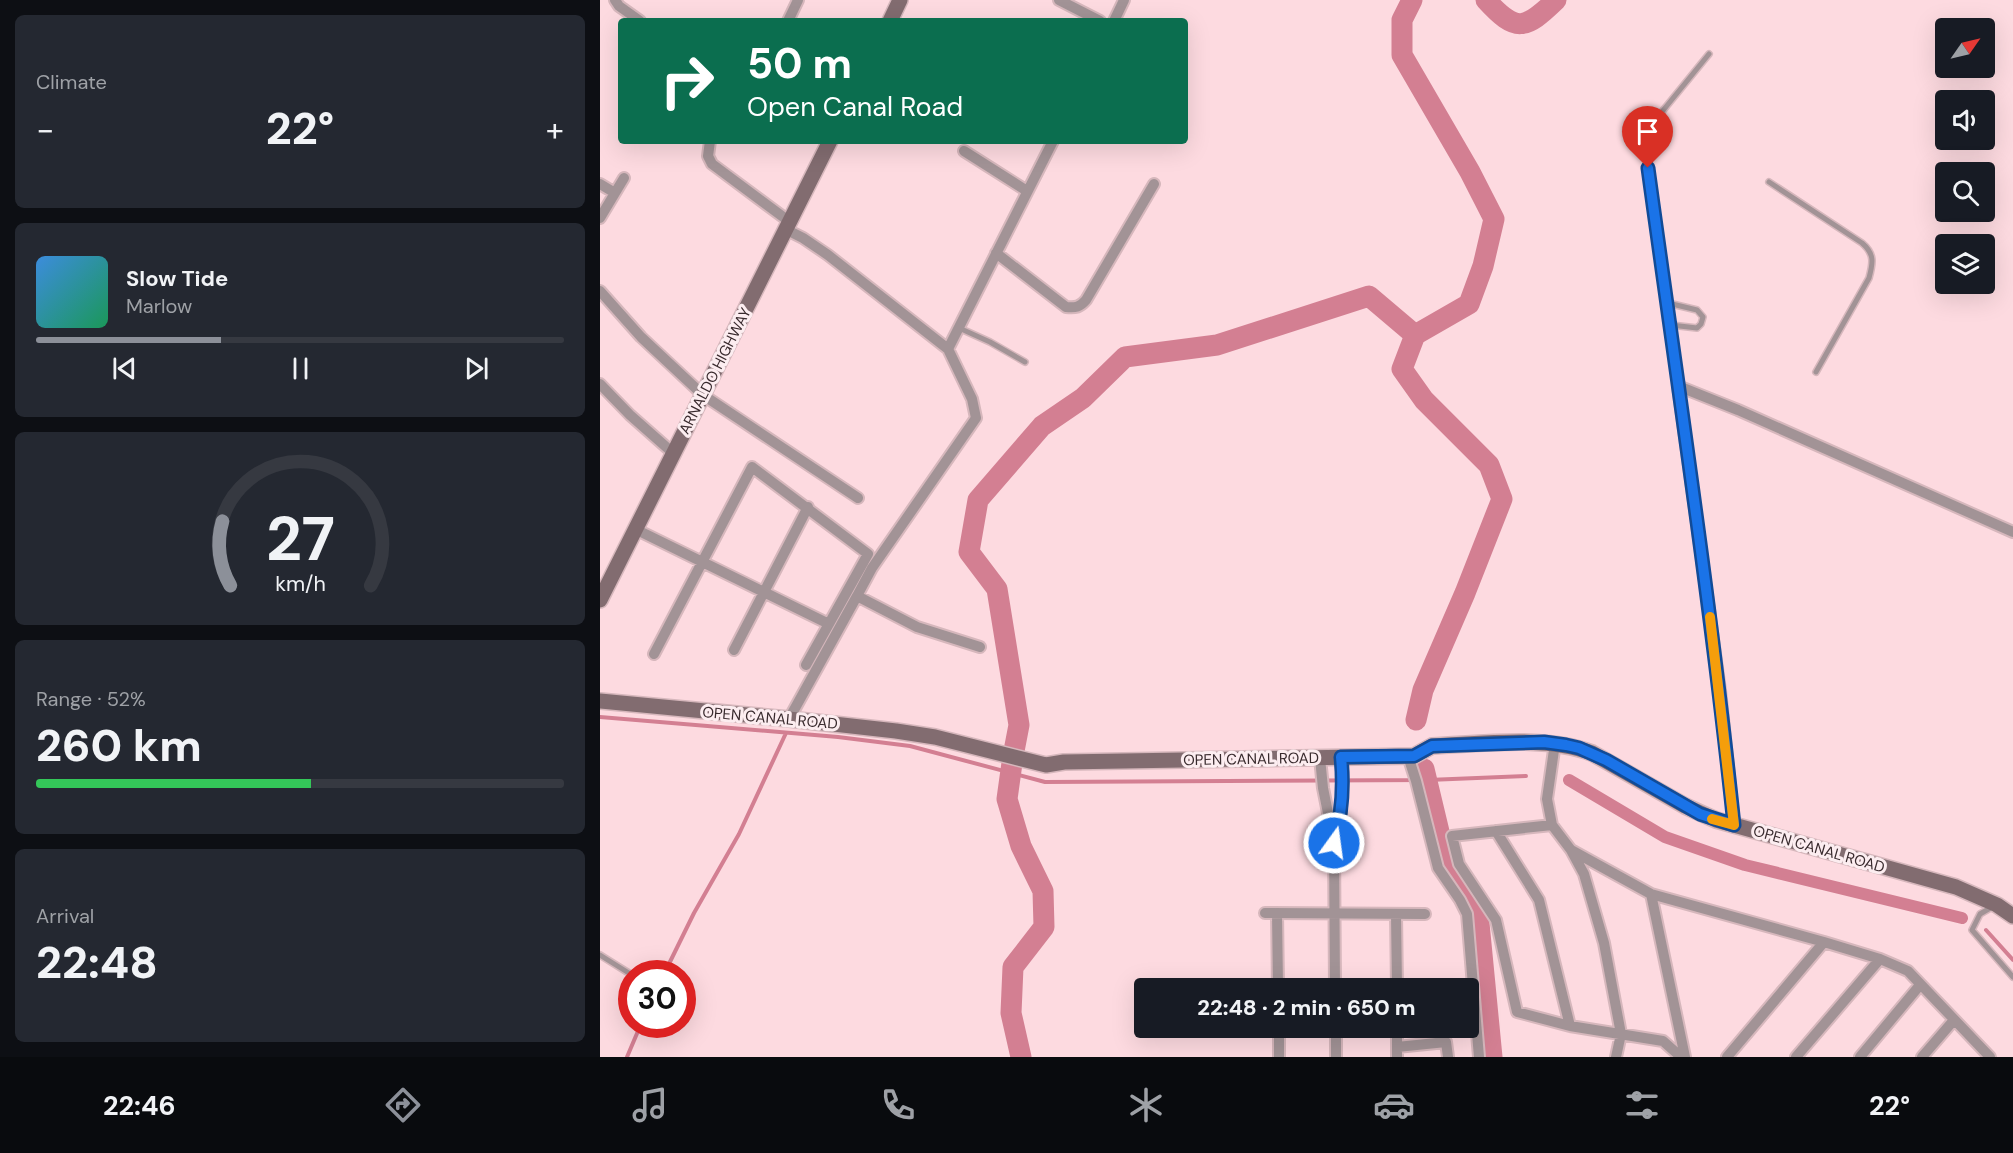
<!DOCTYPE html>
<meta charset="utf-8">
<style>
body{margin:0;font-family:"DM Sans",sans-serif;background:#242831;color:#f1f3f6;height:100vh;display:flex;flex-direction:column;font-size:22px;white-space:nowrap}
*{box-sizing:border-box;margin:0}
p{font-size:20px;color:#9ea1a6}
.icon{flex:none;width:33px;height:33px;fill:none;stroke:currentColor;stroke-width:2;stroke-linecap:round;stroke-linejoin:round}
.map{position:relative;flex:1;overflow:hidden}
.details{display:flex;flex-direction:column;gap:15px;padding:15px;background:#0d0f14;width:600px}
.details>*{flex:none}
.banner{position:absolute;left:18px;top:18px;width:570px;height:126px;border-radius:6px;box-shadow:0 6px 24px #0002;background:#0b6e4f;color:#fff;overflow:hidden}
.needle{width:39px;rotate:56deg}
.controls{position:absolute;left:1335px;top:18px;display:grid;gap:12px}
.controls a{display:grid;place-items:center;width:60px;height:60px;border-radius:6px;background:#171b24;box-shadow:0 6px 24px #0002;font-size:30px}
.speed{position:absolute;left:18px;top:960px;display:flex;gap:12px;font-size:30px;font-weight:700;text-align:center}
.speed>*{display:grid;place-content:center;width:78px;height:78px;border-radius:50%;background:#171b24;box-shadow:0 6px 24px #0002;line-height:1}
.speed .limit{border:9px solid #d22;background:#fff;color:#111}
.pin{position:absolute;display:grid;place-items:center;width:51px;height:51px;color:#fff;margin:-62px -26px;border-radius:50% 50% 50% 0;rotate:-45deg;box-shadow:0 0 6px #0007}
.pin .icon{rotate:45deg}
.me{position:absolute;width:66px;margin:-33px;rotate:14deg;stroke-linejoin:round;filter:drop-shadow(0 0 4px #0008)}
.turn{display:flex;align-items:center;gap:21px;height:126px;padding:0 30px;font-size:27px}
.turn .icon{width:78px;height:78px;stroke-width:2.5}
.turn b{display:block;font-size:42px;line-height:51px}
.big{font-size:45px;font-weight:800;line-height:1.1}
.details .widget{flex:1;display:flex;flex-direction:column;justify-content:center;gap:9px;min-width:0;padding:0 21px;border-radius:9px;background:#242831}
.details .dial{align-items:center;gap:0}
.dial svg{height:156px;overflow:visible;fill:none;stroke:#363941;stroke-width:7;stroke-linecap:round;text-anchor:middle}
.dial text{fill:#f1f3f6;stroke:none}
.song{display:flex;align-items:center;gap:18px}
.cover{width:72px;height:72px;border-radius:9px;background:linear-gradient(135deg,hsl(210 70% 55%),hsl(150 70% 35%))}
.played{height:6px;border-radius:3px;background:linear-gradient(90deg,#8c9099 35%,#363941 35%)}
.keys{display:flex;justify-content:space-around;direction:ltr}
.heat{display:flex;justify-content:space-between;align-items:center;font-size:33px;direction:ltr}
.charge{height:9px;border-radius:4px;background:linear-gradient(90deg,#34c759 52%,#363941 0)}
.trip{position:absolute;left:534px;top:978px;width:345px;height:60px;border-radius:6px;background:#171b24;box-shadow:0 6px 24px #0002;font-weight:800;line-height:60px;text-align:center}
.menu{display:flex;height:96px;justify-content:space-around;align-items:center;background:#090b0e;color:#9ea1a6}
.menu .icon{width:42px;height:42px}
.menu .on{color:#8c9099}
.menu b{font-size:27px;color:#f1f3f6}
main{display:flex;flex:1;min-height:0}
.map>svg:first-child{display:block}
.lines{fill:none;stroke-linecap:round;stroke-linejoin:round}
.stream{stroke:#d37f92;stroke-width:4}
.canal{stroke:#d37f92;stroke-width:12}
.river{stroke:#d37f92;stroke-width:21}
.lane-casing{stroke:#d6b7bc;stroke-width:8}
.street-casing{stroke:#d6b7bc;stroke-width:14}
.secondary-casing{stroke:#d6b7bc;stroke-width:18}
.lane{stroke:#a29396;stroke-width:5}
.street{stroke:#a29396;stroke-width:10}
.secondary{stroke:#826c70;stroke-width:15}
.route-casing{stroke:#114b97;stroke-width:15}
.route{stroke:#1a73e8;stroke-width:10}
.slow{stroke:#f59e0b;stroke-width:10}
.labels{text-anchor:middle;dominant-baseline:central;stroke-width:6;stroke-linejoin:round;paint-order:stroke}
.street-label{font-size:15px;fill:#382a2d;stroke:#fcedf0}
</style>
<main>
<section class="details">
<div class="widget"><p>Climate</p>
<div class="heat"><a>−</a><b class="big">22°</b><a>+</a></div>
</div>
<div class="widget">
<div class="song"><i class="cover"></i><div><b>Slow Tide</b><p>Marlow</p></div></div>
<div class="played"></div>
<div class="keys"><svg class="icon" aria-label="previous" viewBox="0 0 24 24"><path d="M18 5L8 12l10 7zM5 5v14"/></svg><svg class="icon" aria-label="pause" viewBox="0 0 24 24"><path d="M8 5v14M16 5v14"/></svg><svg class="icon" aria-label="next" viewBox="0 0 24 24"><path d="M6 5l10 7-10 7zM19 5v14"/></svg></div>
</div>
<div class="widget dial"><svg viewBox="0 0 100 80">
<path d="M14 69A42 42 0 1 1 86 69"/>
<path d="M14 69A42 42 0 0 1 10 36" stroke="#8c9099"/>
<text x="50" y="56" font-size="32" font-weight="700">27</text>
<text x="50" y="72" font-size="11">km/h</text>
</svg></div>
<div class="widget"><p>Range · 52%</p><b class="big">260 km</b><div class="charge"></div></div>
<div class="widget"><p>Arrival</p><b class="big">22:48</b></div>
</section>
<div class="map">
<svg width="1413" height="1057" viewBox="0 0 1413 1057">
<rect width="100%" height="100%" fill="#fddae0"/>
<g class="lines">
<!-- stream -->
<path class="stream" d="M0 717 238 737 310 746 445 782 828 780 926 776
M1386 930 1413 960
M64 974 94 913 139 834 186 733
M27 1057 41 1024"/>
<!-- canal -->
<path class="canal" d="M969 780 1065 837 1145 865 1362 918"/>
<!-- river -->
<path class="river" d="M812 0 802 20V55L870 172 894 219 883 266 869 304 815 335 802 369 824 400 889 465 902 499 865 593 823 690 816 720
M886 0C916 33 925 30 956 0
M414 751 419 725 397 589 369 552 378 500 442 426 483 398 525 357 617 345 769 296 815 335
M412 763 407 799 421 846 443 891 444 927 413 967 411 1013 421 1057
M824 769 846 861 878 913 892 1057"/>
<!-- lane casing -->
<g class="lane-casing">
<path id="lane" d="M1169 182 1262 243C1275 254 1273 263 1269 278L1216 372
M1068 303 1097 310 1103 317 1101 324 1097 328 1071 325
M359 328 390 342 425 362
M1078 386 1043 135 1109 54
M1392 907 1380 914 1372 930 1413 977
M0 955 32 975"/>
</g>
<!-- street casing -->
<g class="street-casing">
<path id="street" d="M15 0 19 6 40 21
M459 0 500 21
M188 21 198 0
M514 21 524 0
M110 141 108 156 112 164 190 222
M364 151 427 191
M0 184 15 193
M0 218 24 178
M187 230 203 238 228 255 348 349 372 399 376 418 272 568 257 596 317 627 380 647
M396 253 466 307C476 308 480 307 486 300L554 184
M0 291 41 337 103 395 258 498
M348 349 453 141
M0 384 30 415 73 453
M35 529 229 624
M134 650 208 507
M54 654 152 467 268 554 206 665
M189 719 257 596
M955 743 947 799 952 825 971 850 984 874 1004 943 1021 1034 1016 1057
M808 756 816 781 838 868 860 900 867 914 879 1057
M720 758 723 788 734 843 735 988
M952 825 852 836 859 864 896 920 917 1012 970 1026 1063 1041 1081 1057
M1134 825 1120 690 1078 386 1138 410 1413 532
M896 831 939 900 970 1026
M734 840C743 813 744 785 741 757
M971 850 1051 894 1224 942 1280 959 1308 971 1390 1057
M1051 894 1085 1057
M665 913 825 914
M677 913 678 988
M796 914 797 988
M797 988H842
M679 1028V1057
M736 1028V1057
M797 1028V1057
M797 1047 846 1042 848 1057
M1127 1057 1224 942
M1196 1057 1280 959
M1260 1057 1320 985
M1322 1057 1354 1020"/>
</g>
<!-- secondary casing -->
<g class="secondary-casing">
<path id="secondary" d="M290 21 300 0
M0 600 230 141
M0 701 189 719 296 731 335 737 446 765 464 762 814 756 832 746C882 744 945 735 992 753L1085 806 1116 820 1356 887 1397 905 1413 916"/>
</g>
<!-- lane -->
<use href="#lane" class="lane"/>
<!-- street -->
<use href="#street" class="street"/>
<!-- secondary -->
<use href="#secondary" class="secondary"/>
</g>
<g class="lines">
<!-- route casing -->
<g class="route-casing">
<path id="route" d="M734 843C742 815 744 787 741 757L814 756 832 746 944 742 966 745 979 748 1006 760 1100 814 1134 825C1111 605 1078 387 1048 168"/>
</g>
<!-- route -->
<use href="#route" class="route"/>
<!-- slow -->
<path class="slow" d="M1110 617 1134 825 1112 819"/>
</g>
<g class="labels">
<!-- street labels -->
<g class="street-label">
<text transform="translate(115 371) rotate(-63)">ARNALDO HIGHWAY</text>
<text transform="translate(170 718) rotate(5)">OPEN CANAL ROAD</text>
<text transform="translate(651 759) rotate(-1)">OPEN CANAL ROAD</text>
<text transform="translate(1219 849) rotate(16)">OPEN CANAL ROAD</text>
</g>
</g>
</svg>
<div class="controls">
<a><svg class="needle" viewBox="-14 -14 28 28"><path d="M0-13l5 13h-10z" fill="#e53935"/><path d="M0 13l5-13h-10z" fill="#9ea1a6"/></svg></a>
<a><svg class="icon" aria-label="sound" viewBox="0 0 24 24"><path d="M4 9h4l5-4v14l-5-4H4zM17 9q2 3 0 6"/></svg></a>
<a><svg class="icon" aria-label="search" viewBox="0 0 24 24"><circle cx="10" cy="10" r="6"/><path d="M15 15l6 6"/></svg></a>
<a><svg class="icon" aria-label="layers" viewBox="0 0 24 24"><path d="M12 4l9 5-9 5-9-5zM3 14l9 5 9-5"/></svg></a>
</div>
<div class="speed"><div class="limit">30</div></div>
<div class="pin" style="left:1048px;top:168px;background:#d93025"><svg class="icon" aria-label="arrive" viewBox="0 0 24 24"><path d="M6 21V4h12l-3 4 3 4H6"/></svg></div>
<svg class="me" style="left:734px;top:843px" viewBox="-20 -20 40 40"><circle r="17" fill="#1a73e8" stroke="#fff" stroke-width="3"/><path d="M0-11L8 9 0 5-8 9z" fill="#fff"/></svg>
<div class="trip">22:48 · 2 min · 650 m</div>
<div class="banner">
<div class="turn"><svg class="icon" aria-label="right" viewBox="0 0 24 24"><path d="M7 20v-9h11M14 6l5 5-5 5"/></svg><div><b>50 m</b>Open Canal Road</div></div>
</div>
</div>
</main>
<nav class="menu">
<b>22:46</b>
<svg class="icon on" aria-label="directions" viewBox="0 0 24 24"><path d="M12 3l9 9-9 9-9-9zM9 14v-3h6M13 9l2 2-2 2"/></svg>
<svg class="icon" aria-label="music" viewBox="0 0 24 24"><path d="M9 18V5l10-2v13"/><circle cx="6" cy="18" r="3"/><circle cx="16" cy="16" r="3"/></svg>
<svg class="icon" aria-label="phone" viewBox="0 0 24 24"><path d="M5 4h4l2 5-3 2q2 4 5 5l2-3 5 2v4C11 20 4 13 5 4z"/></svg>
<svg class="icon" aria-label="climate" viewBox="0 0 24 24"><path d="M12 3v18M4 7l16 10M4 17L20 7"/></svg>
<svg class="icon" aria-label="car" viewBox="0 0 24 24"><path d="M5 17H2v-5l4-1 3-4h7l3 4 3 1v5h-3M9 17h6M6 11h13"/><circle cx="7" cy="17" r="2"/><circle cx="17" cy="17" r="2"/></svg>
<svg class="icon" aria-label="filters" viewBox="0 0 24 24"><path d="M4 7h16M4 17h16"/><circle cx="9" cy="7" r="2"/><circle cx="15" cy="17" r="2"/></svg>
<b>22°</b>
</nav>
